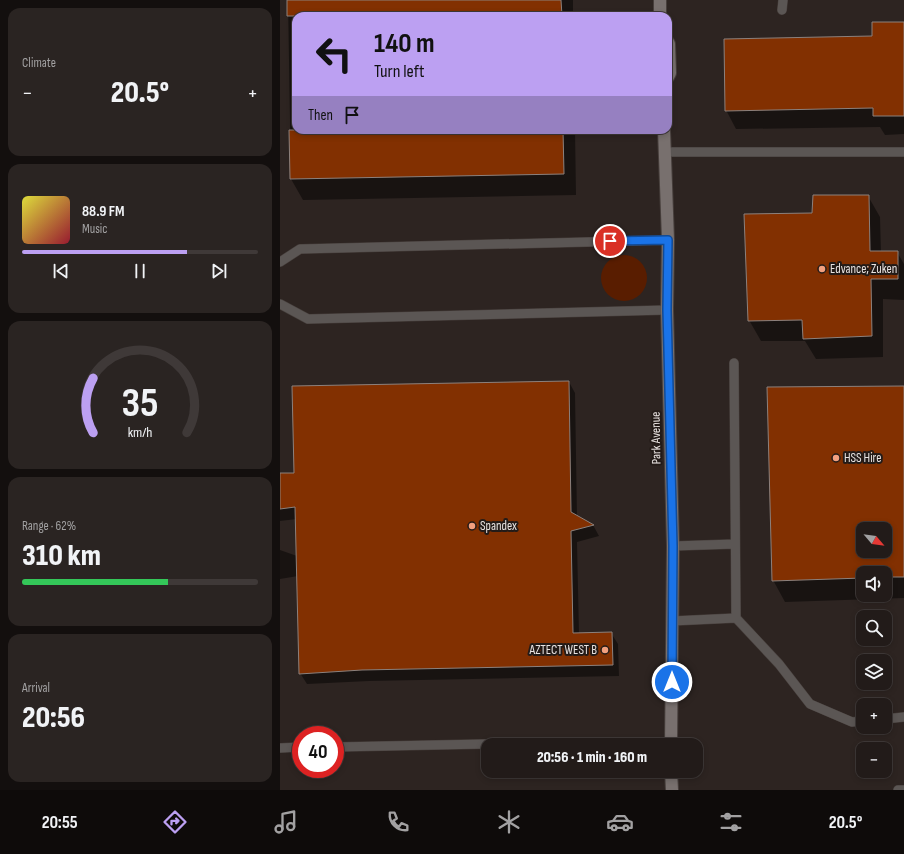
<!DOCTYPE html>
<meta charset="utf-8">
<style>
body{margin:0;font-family:"Sofia Sans Condensed",sans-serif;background:#2a2422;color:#f1f3f6;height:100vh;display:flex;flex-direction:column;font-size:15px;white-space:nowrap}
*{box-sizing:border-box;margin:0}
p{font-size:13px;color:#a2a1a2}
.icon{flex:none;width:22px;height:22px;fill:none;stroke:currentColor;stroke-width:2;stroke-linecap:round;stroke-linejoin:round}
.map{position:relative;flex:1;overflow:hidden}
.side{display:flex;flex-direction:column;gap:8px;padding:8px;background:#130f0e;width:280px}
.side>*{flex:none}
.banner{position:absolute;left:12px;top:12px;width:380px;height:122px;border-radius:12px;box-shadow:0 2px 6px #0003,0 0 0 1px #3f3938;background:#bca0f2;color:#111;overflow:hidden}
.needle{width:26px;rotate:119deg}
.fabs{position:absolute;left:576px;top:522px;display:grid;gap:8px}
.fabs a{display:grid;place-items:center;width:36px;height:36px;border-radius:8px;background:#221b19;box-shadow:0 2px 6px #0003,0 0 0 1px #3f3938;font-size:20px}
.speed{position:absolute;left:12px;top:726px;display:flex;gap:8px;font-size:20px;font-weight:700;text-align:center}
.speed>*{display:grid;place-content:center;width:52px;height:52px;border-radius:50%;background:#221b19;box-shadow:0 2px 6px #0003,0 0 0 1px #3f3938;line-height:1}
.speed .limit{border:6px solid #d22;background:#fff;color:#111}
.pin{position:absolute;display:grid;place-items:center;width:34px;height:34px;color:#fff;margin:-17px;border:2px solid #fff;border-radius:50%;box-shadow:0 1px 4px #0007}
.me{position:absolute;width:44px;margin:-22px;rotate:0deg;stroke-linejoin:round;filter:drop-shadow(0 0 3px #0008)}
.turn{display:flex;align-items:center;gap:14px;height:84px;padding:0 16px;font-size:18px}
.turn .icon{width:52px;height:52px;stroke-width:2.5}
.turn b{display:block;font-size:28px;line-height:34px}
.then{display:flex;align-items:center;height:38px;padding:0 16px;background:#0003;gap:8px;font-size:15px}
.big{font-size:30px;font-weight:800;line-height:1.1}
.side .card{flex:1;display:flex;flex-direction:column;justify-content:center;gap:6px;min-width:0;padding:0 14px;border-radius:12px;background:#2a2422}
.side .dial{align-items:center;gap:0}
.dial svg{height:104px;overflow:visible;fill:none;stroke:#3f3938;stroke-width:7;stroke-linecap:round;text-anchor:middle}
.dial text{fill:#f1f3f6;stroke:none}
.song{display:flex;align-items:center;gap:12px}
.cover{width:48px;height:48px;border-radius:6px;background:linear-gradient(135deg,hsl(60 70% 55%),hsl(350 70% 35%))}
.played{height:4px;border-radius:2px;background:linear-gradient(90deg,#bca0f2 70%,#3f3938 70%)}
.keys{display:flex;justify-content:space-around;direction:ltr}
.heat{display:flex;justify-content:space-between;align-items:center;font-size:22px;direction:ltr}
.charge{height:6px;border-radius:3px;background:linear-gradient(90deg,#34c759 62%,#3f3938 0)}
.trip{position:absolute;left:201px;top:738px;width:222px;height:40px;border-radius:12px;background:#221b19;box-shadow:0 2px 6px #0003,0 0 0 1px #3f3938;font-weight:800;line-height:40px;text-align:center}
.tabs{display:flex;height:64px;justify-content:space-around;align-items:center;background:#0e0b0a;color:#a2a1a2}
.tabs .icon{width:28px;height:28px}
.tabs .active{color:#bca0f2}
.tabs b{font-size:18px;color:#f1f3f6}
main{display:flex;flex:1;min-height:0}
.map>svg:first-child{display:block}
.green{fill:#591d00}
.shadow{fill:#0007;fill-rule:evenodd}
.building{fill:#823001;stroke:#8c817d;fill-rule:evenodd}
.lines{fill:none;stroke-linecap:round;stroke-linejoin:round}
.lane-casing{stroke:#473f3c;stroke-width:10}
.secondary-casing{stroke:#473f3c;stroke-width:14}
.lane{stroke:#5b5654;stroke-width:9}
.secondary{stroke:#78706e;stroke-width:12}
.route-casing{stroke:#114b97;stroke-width:10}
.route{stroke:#1a73e8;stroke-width:7}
.poi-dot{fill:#f2a07f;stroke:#231b18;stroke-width:1.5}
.labels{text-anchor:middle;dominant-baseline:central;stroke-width:4;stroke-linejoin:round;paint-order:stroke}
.poi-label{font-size:13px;fill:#e9e3e1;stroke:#231b18;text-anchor:start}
.street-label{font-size:13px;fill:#e9e3e1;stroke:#231b18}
</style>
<main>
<section class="side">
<div class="card"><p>Climate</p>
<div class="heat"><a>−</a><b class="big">20.5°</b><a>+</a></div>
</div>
<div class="card">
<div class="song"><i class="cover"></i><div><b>88.9 FM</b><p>Music</p></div></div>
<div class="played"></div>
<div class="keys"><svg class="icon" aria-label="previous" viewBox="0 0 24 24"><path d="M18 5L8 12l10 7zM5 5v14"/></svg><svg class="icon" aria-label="pause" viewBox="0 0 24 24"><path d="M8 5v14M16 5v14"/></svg><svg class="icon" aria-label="next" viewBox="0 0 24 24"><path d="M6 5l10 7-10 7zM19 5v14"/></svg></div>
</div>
<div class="card dial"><svg viewBox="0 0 100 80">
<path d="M14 69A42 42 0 1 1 86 69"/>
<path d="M14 69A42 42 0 0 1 14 27" stroke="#bca0f2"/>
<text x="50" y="56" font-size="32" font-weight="700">35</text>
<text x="50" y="72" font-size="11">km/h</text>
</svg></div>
<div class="card"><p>Range · 62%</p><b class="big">310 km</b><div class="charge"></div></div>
<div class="card"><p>Arrival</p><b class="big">20:56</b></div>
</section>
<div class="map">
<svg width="624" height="790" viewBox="0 0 624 790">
<rect width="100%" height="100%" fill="#2d2421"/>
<!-- green -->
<path class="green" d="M321 278a23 23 0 1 1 46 0a23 23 0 1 1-46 0Z"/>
<!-- shadow -->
<path class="shadow" d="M8 0H293V16H16V130H295L296 195 23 200 11 179Z
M624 23V134L605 135 600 127 456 129 446 110Z
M588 196 600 217 601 252H617L624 264V300L603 299V357L536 359 525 341H481L469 320 533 214Z
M289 382 295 393 297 516 313 525 319 536 297 542 299 634 331 633 338 644 339 676 89 681 27 684 20 673 18 576 0 579V550L17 556V519L0 521V474H15Z
M624 387V598L505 602 493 580ZM583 529H605V551H583ZM583 573H605V595H583Z"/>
<!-- building -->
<path class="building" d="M7 0H281L282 16H7Z
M592 22H624V116H593V108L445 111 444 39 592 36Z
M9 130H283L284 174 10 179Z
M533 195H589L590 251H618V279H591L592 336 523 339 522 320 468 321 464 214 532 213Z
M289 381 291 512 314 525 291 531 293 633 332 632 333 665 82 670 19 674 15 507 0 509V473H14L12 386Z
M624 386V577H605V573H583V578L492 581 487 387ZM583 529H605V551H583Z"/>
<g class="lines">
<!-- lane casing -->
<g class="lane-casing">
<path id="lane" d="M502 10 503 0
M386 152H624
M0 262 20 249 388 240
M0 304 28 319 387 310
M454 363 456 618 499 664 530 704 572 722 583 721
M393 546 455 544
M392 621 456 618
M605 719 624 717
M55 747 312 742 391 743
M0 748 21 747
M618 790H624"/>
</g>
<!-- secondary casing -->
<g class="secondary-casing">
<path id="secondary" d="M380 16V0
M388 42 389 44 390 73 388 77
M384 130 388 240 387 310 393 546 391 745
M391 771 392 790"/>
</g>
<!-- lane -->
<use href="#lane" class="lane"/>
<!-- secondary -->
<use href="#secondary" class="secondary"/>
</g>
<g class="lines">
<!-- route casing -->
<g class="route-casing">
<path id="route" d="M330 241 388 240 387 310 393 546 392 682"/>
</g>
<!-- route -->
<use href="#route" class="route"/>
</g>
<!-- markers -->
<g class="poi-dot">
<circle cx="542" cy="269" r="4"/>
<circle cx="556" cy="458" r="4"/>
<circle cx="192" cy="526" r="4"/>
<circle cx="325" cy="650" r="4"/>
</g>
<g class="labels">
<!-- poi labels -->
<g class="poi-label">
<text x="550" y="269">Edvance; Zuken</text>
<text x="564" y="458">HSS Hire</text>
<text x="200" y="526">Spandex</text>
<text x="317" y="650" text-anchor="end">AZTECT WEST B</text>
</g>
<!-- street labels -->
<g class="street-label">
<text transform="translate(376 438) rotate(-91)">Park Avenue</text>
</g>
</g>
</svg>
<div class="fabs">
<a><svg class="needle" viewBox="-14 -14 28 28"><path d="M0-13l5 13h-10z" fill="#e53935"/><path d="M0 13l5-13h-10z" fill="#a2a1a2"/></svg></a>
<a><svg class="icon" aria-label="sound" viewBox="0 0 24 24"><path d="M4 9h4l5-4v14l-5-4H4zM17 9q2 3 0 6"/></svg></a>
<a><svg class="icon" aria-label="search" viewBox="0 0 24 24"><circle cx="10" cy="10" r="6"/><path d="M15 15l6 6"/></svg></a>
<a><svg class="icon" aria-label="layers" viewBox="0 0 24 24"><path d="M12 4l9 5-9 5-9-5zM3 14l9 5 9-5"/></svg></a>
<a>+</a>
<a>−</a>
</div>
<div class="speed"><div class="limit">40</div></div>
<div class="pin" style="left:330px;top:241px;background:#d93025"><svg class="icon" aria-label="arrive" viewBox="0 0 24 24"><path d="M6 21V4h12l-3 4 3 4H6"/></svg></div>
<svg class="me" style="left:392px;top:682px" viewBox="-20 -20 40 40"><circle r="17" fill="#1a73e8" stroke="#fff" stroke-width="3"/><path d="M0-11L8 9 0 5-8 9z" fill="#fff"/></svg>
<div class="trip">20:56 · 1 min · 160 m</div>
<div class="banner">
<div class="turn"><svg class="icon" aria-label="left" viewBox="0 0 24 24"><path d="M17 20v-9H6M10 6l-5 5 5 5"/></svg><div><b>140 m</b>Turn left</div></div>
<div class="then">Then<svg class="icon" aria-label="arrive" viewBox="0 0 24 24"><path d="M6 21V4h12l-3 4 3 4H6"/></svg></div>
</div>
</div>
</main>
<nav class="tabs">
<b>20:55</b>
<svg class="icon active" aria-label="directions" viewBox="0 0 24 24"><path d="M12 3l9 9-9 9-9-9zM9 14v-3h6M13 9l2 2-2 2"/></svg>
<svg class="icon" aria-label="music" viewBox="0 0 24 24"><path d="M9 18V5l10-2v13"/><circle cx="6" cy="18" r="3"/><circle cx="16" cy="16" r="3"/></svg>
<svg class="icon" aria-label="phone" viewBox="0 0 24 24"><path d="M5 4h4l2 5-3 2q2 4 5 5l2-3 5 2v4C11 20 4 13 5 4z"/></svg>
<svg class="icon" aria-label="climate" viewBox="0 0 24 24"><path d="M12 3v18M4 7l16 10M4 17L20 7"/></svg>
<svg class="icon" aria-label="car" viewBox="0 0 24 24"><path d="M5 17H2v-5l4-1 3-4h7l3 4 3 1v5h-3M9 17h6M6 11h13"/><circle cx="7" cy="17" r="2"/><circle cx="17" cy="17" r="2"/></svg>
<svg class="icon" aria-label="filters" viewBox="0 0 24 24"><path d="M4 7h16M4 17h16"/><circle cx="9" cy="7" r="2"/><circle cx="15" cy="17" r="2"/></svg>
<b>20.5°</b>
</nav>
